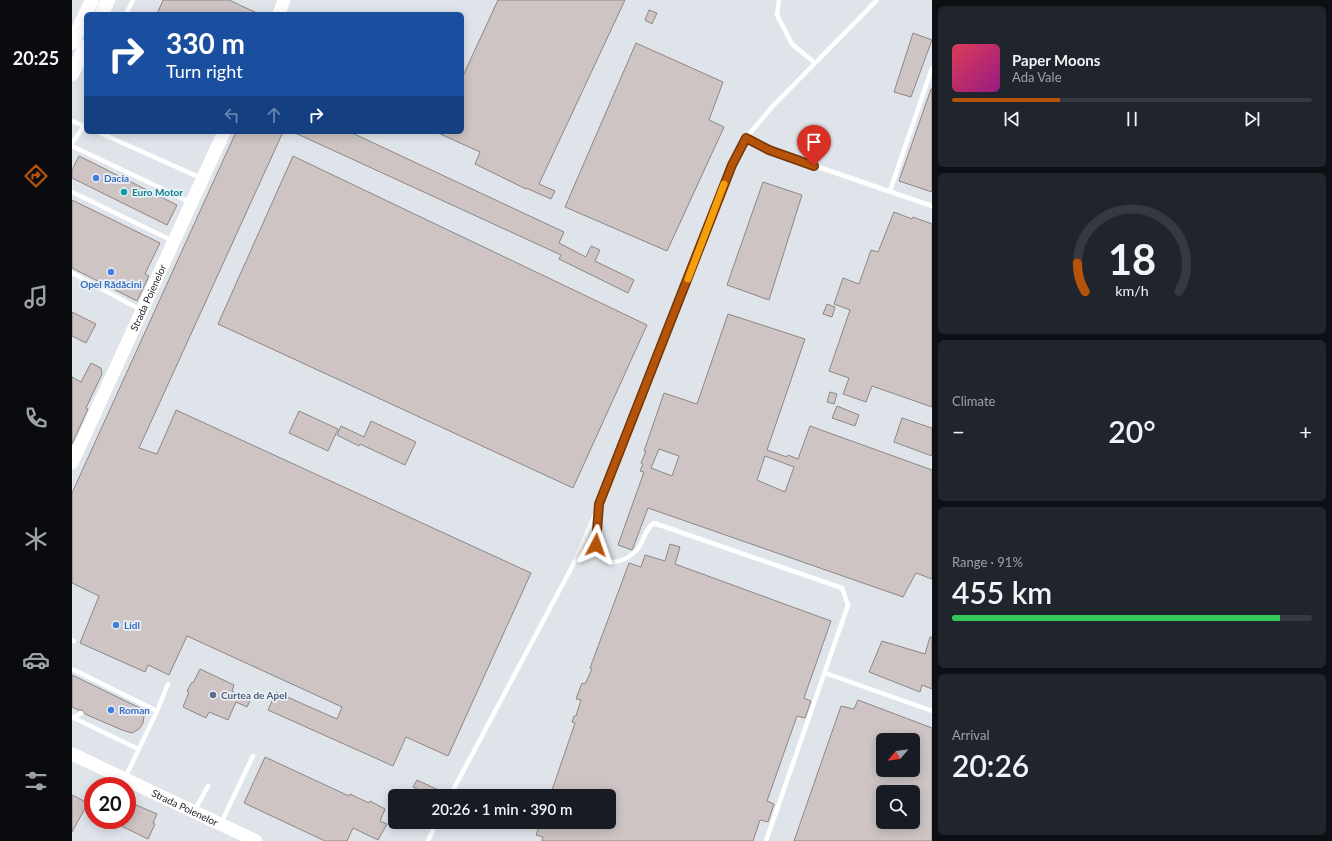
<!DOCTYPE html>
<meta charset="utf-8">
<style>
body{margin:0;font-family:Lato,sans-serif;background:#20242c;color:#f1f3f6;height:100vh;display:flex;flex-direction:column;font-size:15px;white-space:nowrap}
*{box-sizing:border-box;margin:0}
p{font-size:13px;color:#9ea1a6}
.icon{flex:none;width:22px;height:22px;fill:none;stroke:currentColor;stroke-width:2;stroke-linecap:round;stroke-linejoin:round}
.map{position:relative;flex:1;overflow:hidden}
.sheet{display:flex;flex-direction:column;gap:6px;padding:6px;background:#0d0f14;width:400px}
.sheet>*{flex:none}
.top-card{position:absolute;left:12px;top:12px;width:380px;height:122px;border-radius:6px;box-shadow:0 2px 10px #0003;background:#1a4fa0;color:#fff;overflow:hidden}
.needle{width:26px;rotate:241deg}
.buttons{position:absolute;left:804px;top:733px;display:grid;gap:8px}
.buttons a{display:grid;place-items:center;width:44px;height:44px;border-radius:6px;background:#171b24;box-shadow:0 2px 10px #0003;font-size:20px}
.speed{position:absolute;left:12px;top:777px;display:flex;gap:8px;font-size:20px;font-weight:700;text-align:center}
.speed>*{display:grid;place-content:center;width:52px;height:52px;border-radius:50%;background:#171b24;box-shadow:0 2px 10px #0003;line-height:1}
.speed .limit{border:6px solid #d22;background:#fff;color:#111}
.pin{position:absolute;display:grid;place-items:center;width:34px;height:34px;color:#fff;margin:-41px -17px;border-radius:50% 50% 50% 0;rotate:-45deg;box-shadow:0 0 4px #0007}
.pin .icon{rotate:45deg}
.me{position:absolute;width:44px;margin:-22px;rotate:4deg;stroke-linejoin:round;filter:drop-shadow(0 0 3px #0008)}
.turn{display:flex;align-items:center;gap:14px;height:84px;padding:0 16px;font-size:18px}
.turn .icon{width:52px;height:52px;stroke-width:2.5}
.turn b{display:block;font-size:28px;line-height:34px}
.lanes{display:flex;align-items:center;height:38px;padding:0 16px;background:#0003;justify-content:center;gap:20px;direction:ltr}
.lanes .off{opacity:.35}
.big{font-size:30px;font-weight:600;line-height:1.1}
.sheet .card{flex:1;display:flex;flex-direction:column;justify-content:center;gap:6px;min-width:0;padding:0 14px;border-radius:6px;background:#20242c}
.sheet .dial{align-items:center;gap:0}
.dial svg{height:104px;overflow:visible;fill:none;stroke:#363941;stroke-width:7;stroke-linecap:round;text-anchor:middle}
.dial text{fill:#f1f3f6;stroke:none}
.song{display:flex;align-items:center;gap:12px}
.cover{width:48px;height:48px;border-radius:6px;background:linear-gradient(135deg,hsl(350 70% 55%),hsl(310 70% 35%))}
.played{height:4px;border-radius:2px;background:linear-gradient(90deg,#b45309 30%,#363941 30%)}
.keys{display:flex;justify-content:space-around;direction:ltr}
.heat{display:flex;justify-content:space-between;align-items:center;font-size:22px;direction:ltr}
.charge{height:6px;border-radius:3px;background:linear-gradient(90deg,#34c759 91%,#363941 0)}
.trip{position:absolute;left:316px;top:789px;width:228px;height:40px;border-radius:6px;background:#171b24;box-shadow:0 2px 10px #0003;font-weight:600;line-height:40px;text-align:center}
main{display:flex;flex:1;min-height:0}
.dock{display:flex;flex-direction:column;width:72px;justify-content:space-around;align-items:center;background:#090b0e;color:#9ea1a6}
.dock .icon{width:28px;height:28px}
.dock .active{color:#b45309}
.dock b{font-size:18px;color:#f1f3f6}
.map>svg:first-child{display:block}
.building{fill:#cdc4c3;stroke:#8e8685;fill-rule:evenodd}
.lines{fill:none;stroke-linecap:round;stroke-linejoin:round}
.lane{stroke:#fff;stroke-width:4.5}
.secondary{stroke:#fff;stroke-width:13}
.primary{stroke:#fff;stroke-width:14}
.route-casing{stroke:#753606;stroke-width:10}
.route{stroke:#b45309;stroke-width:7}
.slow{stroke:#f59e0b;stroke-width:7}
.shop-dot{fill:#3f7fe0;stroke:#ebf1f7;stroke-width:1.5}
.culture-dot{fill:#0f9aa8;stroke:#ebf1f7;stroke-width:1.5}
.service-dot{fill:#5c6f8a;stroke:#ebf1f7;stroke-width:1.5}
.labels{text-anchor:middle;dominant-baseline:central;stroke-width:3.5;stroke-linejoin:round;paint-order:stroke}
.shop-label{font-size:10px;font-weight:bold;fill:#366cbe;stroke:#ebf1f7;text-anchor:start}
.culture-label{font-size:10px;font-weight:bold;fill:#0d838f;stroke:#ebf1f7;text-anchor:start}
.street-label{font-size:10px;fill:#1b1d1f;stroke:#ebf1f7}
.service-label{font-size:10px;font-weight:bold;fill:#4e5e75;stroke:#ebf1f7;text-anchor:start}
</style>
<main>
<nav class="dock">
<b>20:25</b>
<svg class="icon active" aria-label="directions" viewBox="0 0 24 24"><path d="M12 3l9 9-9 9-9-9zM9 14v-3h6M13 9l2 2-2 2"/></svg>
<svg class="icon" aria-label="music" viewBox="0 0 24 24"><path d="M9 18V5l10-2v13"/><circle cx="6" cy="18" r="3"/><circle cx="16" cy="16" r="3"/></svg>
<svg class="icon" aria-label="phone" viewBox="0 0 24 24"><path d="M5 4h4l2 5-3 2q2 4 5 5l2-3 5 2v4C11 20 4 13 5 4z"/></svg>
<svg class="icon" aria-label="climate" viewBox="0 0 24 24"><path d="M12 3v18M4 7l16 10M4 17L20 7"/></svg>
<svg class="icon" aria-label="car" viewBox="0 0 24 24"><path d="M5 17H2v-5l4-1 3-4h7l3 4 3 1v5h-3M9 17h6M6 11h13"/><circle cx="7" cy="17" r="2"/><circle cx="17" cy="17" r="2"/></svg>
<svg class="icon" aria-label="filters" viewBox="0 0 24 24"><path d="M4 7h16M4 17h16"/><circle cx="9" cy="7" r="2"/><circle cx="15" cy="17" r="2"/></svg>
</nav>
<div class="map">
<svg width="860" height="841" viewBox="0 0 860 841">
<rect width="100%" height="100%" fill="#dee4ea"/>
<!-- building -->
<path class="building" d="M91 0H157L187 14H85Z
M426 0H553L467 184 483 191 479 199 454 188V189L403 164 408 152 364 132H390V78Z
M577 10 585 13 580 24 573 20Z
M841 33 860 40 839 97 822 92Z
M564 43 651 82 637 120 652 127 595 251 493 207Z
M859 89H860V192L827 181Z
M164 132H211L67 448 85 454 104 410 459 573 376 756 334 737 321 766 196 710 204 692 265 719 270 707 115 636 97 675 76 665 73 672 8 643 27 596 0 583V493Z
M221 132H278L492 232 487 243 514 257 519 246 528 250 523 261 562 280 556 293 487 259 489 255Z
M7 156 105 205 95 225 0 178V170Z
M221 156 575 325 501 488 146 324Z
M691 182 730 195 697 300 655 285Z
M0 200 88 243 73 274 77 276 65 301 0 268Z
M822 212 840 219 841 217 860 224V407L800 386 794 402 771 394 777 378 757 371 778 310 762 304 771 278 787 284 799 250 806 252Z
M755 304 763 307 760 317 751 314Z
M0 312 24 324 14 343 0 336Z
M656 314 733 339 695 450 715 457 716 455 726 459 738 426 860 470V579L844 573 831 597 576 508 561 548 560 550 546 545 572 472 568 471 571 464 569 463 574 451H572L592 393 625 404ZM587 449 607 456 600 476 579 468ZM693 456 722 467 713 492 685 480Z
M19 363 29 368 30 374 14 408 16 409 0 444V377L9 382Z
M758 392 765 394 762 404 755 402Z
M765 406 787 415 783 426 760 418Z
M227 411 266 429 256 451 217 433Z
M830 418 860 428V456L822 442Z
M299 421 344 442 333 465 288 444 287 446 265 435 269 426 292 437Z
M598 544 608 547 603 564 759 621 732 698 739 701 733 718 725 716 695 801 702 804 696 822 688 820 681 841H470L471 837 464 835 469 822H537V796H478L503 723 500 722 502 716H504L509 700 504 699 510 683 513 684 520 669 518 668 557 563 569 567 573 555 593 561Z
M858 637H860V689L850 685 848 692 797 672 810 641 853 654Z
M128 669 162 685 160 691 178 701 175 707 164 702 156 720 137 712 134 718 111 707 117 692 115 691 120 682 121 683Z
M0 675 70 709 72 716 71 723 67 729 60 733 50 730 13 714 10 710H6L0 707Z
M786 700 860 728V841H722L769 706 782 709ZM811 740H841V770H811ZM811 792H841V822H811Z
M193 757 277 796 278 794 297 803 298 801 313 809 308 821 315 824 306 840 281 828 275 841H253L172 803Z
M345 780 375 794 374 796H360L341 787Z
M0 795 16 803 0 832Z
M55 801 85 814 81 823 83 824 76 839 37 820H55Z"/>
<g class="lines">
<!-- lane -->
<path class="lane" d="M707 0 705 15 720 44 743 63
M54 14 61 0
M0 121 13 126
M26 132 129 178
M674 138 697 150 860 206
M0 143 14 123
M0 146 118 202
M818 191 860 68
M0 192 101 241
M0 273 69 310
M527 510C526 525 518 562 542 562 550 561 558 557 564 551 572 543 572 529 582 523L770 588 776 605 694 841
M0 640 2 641
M0 669 85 711 53 778
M753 673 860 711
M85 711 96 684
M0 717 66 749
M1 718 9 713
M378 796 502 563 535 487 660 165 674 138 699 108 805 0
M123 810 136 786
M149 823 181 756
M356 841 365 822"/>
<!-- secondary -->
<g class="secondary">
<path d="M207 14 212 0"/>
<path id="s1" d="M0 463 152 132"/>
<path id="s2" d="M0 754 184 841"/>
</g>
<!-- primary -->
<path class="primary" d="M30 14 36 0
M0 43 20 0
M0 74 14 46"/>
</g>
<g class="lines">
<!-- route casing -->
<g class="route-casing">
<path id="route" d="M524 545 527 504 660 165 674 138 697 150 742 166"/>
</g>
<!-- route -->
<use href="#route" class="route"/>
<!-- slow -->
<path class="slow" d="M616 279 652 184"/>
</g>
<!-- markers -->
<g class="shop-dot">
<circle cx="24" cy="178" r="4"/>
<circle cx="39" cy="272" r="4"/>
<circle cx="44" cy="625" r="4"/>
<circle cx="39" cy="710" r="4"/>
</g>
<circle class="culture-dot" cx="52" cy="192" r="4"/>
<circle class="service-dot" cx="141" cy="695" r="4"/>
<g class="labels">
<!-- shop labels -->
<g class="shop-label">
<text x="32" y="178">Dacia</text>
<text x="39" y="284" text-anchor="middle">Opel Rădăcini</text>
<text x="52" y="625">Lidl</text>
<text x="47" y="710">Roman</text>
</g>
<!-- culture labels -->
<g class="culture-label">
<text x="60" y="192">Euro Motor</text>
</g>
<!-- street labels -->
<g class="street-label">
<text stroke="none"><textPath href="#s1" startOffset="182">Strada Poienelor</textPath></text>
<text stroke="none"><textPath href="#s2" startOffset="125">Strada Poienelor</textPath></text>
</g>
<!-- service labels -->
<g class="service-label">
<text x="149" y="695">Curtea de Apel</text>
</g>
</g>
</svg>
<div class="buttons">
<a><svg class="needle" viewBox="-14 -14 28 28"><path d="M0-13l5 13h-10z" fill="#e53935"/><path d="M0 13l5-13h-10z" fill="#9ea1a6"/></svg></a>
<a><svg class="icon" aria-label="search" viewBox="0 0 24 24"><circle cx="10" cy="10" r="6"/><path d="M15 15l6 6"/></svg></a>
</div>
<div class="speed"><div class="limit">20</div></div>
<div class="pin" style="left:742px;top:166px;background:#d93025"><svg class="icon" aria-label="arrive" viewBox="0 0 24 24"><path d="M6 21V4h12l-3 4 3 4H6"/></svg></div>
<svg class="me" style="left:524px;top:545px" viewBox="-20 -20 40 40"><path d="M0-17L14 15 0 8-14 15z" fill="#b45309" stroke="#fff" stroke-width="4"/></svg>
<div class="trip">20:26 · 1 min · 390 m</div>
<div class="top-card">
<div class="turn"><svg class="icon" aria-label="right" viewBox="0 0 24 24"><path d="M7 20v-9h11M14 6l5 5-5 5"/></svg><div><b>330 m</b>Turn right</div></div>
<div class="lanes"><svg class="icon off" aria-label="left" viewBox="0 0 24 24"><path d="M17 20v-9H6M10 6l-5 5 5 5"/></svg><svg class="icon off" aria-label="ahead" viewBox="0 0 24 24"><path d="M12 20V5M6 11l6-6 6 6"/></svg><svg class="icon" aria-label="right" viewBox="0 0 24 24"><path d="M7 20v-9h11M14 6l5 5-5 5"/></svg></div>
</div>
</div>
<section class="sheet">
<div class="card">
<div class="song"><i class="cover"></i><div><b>Paper Moons</b><p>Ada Vale</p></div></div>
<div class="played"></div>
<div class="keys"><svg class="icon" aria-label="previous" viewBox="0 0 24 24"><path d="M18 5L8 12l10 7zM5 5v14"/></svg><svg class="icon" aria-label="pause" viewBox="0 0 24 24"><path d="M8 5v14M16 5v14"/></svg><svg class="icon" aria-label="next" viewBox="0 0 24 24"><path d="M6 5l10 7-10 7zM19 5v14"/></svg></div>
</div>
<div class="card dial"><svg viewBox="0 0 100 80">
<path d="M14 69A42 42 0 1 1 86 69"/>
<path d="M14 69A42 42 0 0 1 8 47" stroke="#b45309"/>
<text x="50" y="56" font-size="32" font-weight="700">18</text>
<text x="50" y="72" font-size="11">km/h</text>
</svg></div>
<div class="card"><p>Climate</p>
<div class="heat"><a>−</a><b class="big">20°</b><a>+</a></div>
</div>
<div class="card"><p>Range · 91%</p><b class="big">455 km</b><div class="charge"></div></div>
<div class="card"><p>Arrival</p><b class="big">20:26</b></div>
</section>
</main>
